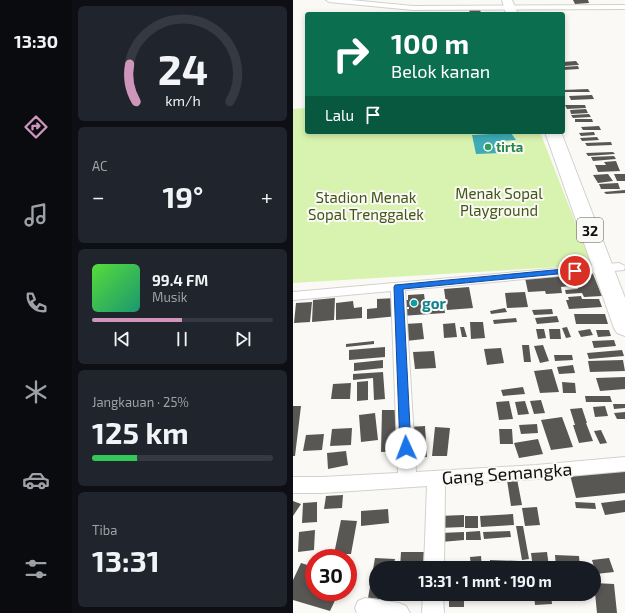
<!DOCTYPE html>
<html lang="id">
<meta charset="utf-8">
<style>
body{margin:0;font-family:"Exo 2",sans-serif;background:#20242c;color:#f1f3f6;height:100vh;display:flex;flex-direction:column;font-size:15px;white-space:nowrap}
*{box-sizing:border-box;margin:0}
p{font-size:13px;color:#9ea1a6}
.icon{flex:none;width:22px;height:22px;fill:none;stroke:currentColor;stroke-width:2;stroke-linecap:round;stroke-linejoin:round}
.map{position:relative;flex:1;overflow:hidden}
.panel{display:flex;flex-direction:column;gap:6px;padding:6px;background:#0d0f14;width:221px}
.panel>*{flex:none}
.guide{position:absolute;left:12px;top:12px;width:260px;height:122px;border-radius:4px;box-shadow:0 2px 6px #0003;background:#0b6e4f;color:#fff;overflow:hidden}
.speed{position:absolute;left:12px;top:549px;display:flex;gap:8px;font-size:20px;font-weight:700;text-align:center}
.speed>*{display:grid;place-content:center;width:52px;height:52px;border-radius:50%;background:#171b24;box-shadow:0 2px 6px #0003;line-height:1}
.speed .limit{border:6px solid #d22;background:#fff;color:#111}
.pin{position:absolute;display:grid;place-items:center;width:34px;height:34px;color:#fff;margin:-17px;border:2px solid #fff;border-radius:50%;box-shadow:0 1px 4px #0007}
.me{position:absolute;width:44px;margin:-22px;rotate:358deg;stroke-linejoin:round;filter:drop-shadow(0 0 3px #0008)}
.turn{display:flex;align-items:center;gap:14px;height:84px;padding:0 20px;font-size:18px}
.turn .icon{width:52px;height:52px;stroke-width:2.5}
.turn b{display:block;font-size:28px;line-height:34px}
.then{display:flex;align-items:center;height:38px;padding:0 20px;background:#0003;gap:8px;font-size:15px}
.big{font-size:30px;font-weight:700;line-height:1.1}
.panel .tile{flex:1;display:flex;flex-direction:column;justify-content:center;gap:6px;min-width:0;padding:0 14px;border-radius:6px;background:#20242c}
.panel .dial{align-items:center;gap:0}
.dial svg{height:104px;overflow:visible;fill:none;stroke:#363941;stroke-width:7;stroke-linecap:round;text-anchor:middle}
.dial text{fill:#f1f3f6;stroke:none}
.song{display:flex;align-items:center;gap:12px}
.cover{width:48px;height:48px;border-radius:6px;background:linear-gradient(135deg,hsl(110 70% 55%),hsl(160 70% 35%))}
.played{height:4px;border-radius:2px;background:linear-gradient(90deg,#cf96bc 50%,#363941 50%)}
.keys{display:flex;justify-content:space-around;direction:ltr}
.heat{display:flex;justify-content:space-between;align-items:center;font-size:22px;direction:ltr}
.charge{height:6px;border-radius:3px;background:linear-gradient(90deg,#34c759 25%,#363941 0)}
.trip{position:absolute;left:76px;top:561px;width:232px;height:40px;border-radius:20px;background:#171b24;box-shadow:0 2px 6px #0003;font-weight:700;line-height:40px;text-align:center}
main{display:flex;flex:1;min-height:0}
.tabs{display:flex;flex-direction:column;width:72px;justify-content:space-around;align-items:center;background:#090b0e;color:#9ea1a6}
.tabs .icon{width:28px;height:28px}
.tabs .current{color:#cf96bc}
.tabs b{font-size:18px;color:#f1f3f6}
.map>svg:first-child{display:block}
.green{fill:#d8f3af}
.water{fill:#3eabb6}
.building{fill:#595754}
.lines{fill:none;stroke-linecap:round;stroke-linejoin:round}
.minor-casing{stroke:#d2d1cd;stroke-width:2}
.trunk-casing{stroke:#d2d1cd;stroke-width:2}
.minor{fill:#fff;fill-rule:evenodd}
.trunk{fill:#fff;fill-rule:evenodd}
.route{fill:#1a73e8;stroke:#114b97}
.leisure-dot{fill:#2e9e5b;stroke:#fbf9f5;stroke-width:1.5}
.culture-dot{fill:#0f9aa8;stroke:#fbf9f5;stroke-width:1.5}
.labels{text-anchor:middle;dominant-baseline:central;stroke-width:4;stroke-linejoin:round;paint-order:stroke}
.far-leisure-label{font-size:13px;font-weight:bold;fill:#27864d;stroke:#fbf9f5;text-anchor:start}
.shield{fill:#fbf9f5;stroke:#575654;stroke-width:1}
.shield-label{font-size:14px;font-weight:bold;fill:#11100f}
.park-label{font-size:15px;fill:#415616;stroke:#fbf9f5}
.culture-label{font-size:15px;font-weight:bold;fill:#0d838f;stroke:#fbf9f5;text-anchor:start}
.near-street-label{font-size:18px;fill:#11100f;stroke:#fbf9f5}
</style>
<main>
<nav class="tabs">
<b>13:30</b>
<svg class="icon current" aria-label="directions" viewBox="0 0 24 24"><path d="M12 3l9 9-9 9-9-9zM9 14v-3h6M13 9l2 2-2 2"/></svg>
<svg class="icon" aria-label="music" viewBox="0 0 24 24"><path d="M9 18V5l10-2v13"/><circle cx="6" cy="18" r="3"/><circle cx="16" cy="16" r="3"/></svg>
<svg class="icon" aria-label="phone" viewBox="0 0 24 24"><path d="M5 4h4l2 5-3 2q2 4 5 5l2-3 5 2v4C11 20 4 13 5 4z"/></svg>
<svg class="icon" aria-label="climate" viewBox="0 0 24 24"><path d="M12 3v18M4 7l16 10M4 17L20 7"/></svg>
<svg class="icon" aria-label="car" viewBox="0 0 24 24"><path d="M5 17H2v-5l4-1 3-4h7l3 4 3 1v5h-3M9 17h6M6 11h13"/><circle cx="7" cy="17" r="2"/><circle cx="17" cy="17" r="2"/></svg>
<svg class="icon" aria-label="filters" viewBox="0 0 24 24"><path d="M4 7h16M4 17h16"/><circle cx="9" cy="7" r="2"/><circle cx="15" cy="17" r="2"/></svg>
</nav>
<section class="panel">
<div class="tile dial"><svg viewBox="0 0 100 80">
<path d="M14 69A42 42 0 1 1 86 69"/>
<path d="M14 69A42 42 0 0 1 9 40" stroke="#cf96bc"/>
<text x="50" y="56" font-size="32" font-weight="700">24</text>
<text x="50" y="72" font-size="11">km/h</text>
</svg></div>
<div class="tile"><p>AC</p>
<div class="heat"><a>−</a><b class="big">19°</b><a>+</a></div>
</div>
<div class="tile">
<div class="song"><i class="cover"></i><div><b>99.4 FM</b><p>Musik</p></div></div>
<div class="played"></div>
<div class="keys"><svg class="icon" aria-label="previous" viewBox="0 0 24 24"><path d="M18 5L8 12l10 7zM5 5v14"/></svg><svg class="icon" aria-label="pause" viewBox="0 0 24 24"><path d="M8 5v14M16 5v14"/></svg><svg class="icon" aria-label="next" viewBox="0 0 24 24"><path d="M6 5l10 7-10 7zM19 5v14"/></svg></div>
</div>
<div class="tile"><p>Jangkauan · 25%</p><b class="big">125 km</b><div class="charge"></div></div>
<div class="tile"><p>Tiba</p><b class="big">13:31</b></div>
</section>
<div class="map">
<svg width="332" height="613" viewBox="0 0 332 613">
<rect width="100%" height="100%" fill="#fbf9f5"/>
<!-- green -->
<path class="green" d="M14 108V132H247L299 265 0 283V109Z"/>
<!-- water -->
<path class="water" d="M218 133 223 140 207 141 209 153 183 154 179 135Z"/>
<!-- building -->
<path class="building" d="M280 0H295L296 3 282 4Z
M176 9H187L188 14H177Z
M283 61 286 65 270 66V62Z
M285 66 286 69 270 70V67Z
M295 89 297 92H270V90Z
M299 95 301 99 278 100 276 96Z
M272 105H292L293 108 274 109Z
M293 109 295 113 278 114 277 110Z
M296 114 298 117 280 118 278 115Z
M282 119H299L300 122H282Z
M306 126 308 130H290L288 127Z
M301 132 302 135 288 136 286 133Z
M304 137 306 140 289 141 287 138Z
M318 142 319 145 294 146 292 143Z
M320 152 322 154 295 156 293 153Z
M321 156 323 159 300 161 298 157Z
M323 161 327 171 305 172 302 165H313L311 162Z
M315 174 320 181 305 183 300 175Z
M321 174H332V181H324Z
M325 183 327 189H308L306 184Z
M332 190V193L313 194 311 192Z
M300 274 309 296 291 297 289 293 273 294 272 290 285 289 284 285 268 287 269 293 253 294 252 291 235 292 232 278Z
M176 287 180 308 154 310 151 289Z
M232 292 235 307 214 308 212 293Z
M131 294 133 308 151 307 152 313 108 316V310L116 309V307H111L110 300H115V295Z
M288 296 289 299H306L309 307 276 309 273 300H276L275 297Z
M42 298 41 320 19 322 20 300Z
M103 298 105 316 74 319V309L84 308V299Z
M60 301 61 308 69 307V318L43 320V303Z
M19 302 17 322 1 323 3 303Z
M212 308 214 312 198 314 197 311Z
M259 309 260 314 241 315 239 310Z
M281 314H312L315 324H283Z
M264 316 266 322 244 324 242 318Z
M223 318 224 322 201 324 200 320Z
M177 322H190L192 338 178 339Z
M129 323 131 339 113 341 111 324Z
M162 323 164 337 151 338 150 324Z
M167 327H171L174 337H169Z
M274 327 278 337 273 338 269 328Z
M243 329H251L253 338 245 339Z
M256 329H267L268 339H257Z
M297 329 300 335 288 337 285 331Z
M303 330H316L318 336 305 337Z
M321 340 323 346 301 348 299 341Z
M81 341V344L53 347V344Z
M229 345H236L238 362H231Z
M250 345 256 361 247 363 241 346Z
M92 347V357L56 360V350Z
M208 348 211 363 194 365 191 349Z
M329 350 331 356 296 359 294 353Z
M141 351 143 368 122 369 120 352Z
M261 355H279L280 360 262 361Z
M90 360V368L61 371V363Z
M330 360 332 371 297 372 295 361Z
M280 365 282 373 266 374 264 367Z
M259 369 266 392 247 393 241 371Z
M90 372 92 399 81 400 80 378 60 380V374Z
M332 377V389L307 391 303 378Z
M75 381V400L64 401V382Z
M269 382 282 383 283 393H270Z
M58 383 57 399H38L40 384Z
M230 387 232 394 210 396 208 390Z
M292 396H317L319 402H293Z
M248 400 252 413 241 414 237 401Z
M216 401 220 419 206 420 203 402Z
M232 401 236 414 225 415 222 402Z
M320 404H332V408L321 409Z
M0 406H8L2 456H0Z
M312 406 315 416 302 417 300 407Z
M289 408 294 423H293L300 441 286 443 280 425H282L277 409Z
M89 410H110V451L88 452Z
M332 412V419H324L321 413Z
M82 413 85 440 68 442 66 415Z
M269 417 280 447 258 450 248 420Z
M244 424 245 433 228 434 226 425Z
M132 426 134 457 118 458 116 427Z
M142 427 157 428 154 456H139Z
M59 428 58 445 37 446 39 429Z
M206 429H219L220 444H207Z
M308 430 314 443 307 444 301 431Z
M31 434 29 450 10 451 13 435Z
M245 439 250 454 226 458 221 443Z
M53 451 55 465 35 469 34 453Z
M332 469V493L283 498 277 475Z
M224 479 229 505 218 506 214 480Z
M50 495 49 508 31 509 33 496Z
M332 500V512L312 515 308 503Z
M0 501 8 504 0 516Z
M24 502V522L9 523 10 503Z
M282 502 302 503 303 509 283 508Z
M244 507 247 525 232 526 229 508Z
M95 509 96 523 68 526V511Z
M220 514 221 525 188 527 187 516Z
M171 515V527L145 528V516Z
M172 516H185V528H172Z
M48 520 64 521 58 554H41Z
M223 526H230L236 559 229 560Z
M22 530 21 550 5 552 6 532Z
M187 531 188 540H173V532Z
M217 531 218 537 191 539 190 532Z
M171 532V540L148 542 147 533Z
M108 552H131L130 568H107Z
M254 552 256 567 240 568 238 553Z
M262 555 286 556 287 568H263Z
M188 556 189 568H178L177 557Z
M82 558 102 559 100 568H83V594H97L96 600 75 598Z
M316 558 321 572 303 574 299 560Z
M197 560 226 561V568H197Z
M8 563 21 567V592H46L37 611 0 600V580Z
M301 583 321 584 324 613H304Z
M156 594H171V607H156Z
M241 594H258L259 604 242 605Z"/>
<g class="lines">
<!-- minor casing -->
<g class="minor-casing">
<path id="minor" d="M33 0H58L120 6 332 5V9L120 10 36 2Z
M326 263 332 266 331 270 112 290 123 472 243 465 332 457V471L243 479 152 485 151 568H131L134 486 29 493H0V477H29L105 473 98 291 0 300V292Z
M130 594H150L151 613H129Z
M72 598 106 603 113 606 117 613H64L62 608 65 601Z"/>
</g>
<!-- trunk casing -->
<g class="trunk-casing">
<path id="trunk" d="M209 0H219L225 14H213Z
M252 132H268L332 298V336L324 333 321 328Z"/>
</g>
<!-- minor -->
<use href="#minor" class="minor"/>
<!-- trunk -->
<use href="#trunk" class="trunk"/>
</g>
<!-- route -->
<path class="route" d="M282 268 286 271 285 272 110 289 118 448 117 452 113 453 109 452 107 448 101 287 102 285Z"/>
<!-- markers -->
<circle class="leisure-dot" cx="195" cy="147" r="4"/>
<circle class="culture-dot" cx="121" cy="303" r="4"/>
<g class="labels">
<!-- far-leisure labels -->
<g class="far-leisure-label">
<text x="203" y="147">tirta</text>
</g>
<!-- shield labels -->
<rect class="shield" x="284" y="218" width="26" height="24" rx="3"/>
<g class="shield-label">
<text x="297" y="230">32</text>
</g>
<!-- park labels -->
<g class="park-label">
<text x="206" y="193">Menak Sopal<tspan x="206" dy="17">Playground</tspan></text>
<text x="73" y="197">Stadion Menak<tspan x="73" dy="17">Sopal Trenggalek</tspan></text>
</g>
<!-- culture labels -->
<g class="culture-label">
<text x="129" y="303">gor</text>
</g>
<!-- near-street labels -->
<g class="near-street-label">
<text transform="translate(214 473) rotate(-4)">Gang Semangka</text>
</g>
</g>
</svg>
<div class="speed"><div class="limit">30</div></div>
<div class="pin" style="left:282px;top:271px;background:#d93025"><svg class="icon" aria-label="arrive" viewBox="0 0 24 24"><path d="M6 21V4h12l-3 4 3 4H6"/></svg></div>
<svg class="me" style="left:113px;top:448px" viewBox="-20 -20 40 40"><circle r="19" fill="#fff"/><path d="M0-13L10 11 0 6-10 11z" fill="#1a73e8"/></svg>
<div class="trip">13:31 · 1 mnt · 190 m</div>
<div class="guide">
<div class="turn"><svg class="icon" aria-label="right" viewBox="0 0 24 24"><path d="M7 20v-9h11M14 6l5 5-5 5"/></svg><div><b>100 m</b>Belok kanan</div></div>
<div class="then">Lalu<svg class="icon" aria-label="arrive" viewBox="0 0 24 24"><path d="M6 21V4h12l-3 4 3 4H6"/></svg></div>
</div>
</div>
</main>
